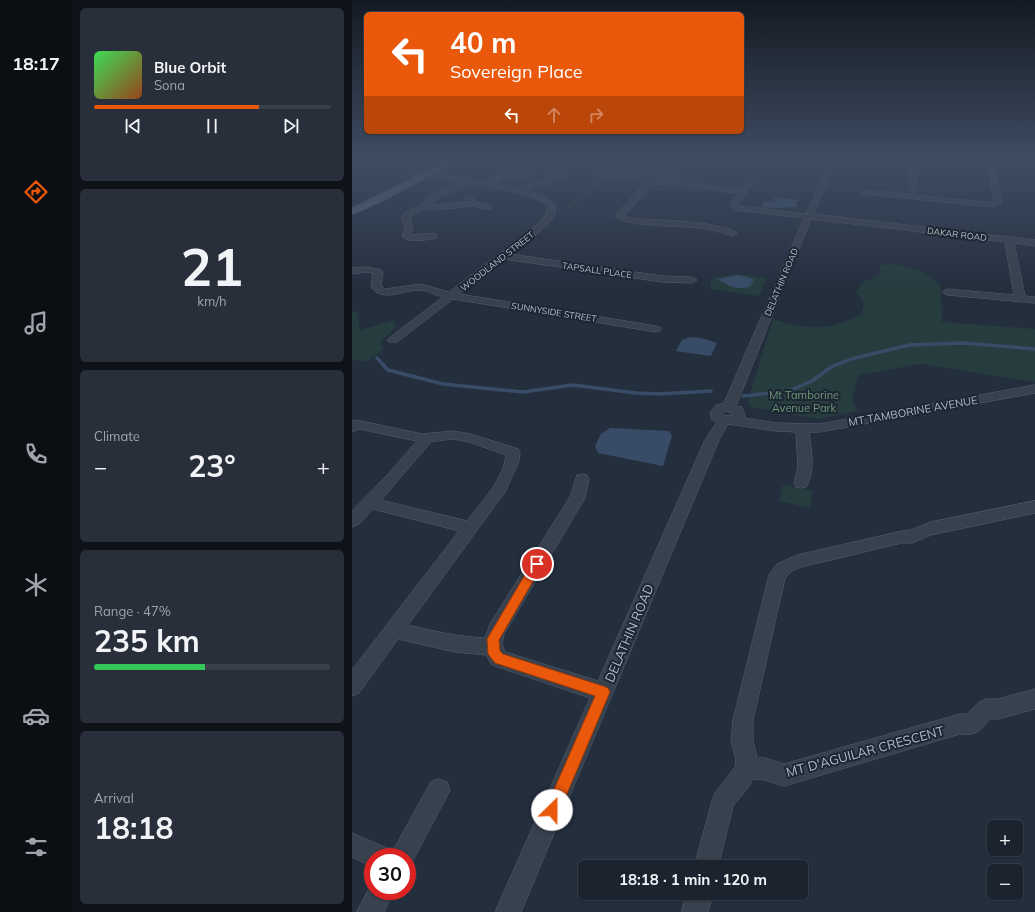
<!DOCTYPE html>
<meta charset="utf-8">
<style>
body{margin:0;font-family:Mulish,sans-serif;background:#282f3a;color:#f1f3f6;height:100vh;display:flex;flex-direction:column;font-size:15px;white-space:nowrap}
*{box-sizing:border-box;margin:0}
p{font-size:13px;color:#a0a4aa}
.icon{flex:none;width:22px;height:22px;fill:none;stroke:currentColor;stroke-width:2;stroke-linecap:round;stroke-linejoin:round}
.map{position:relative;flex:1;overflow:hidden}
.side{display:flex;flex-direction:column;gap:8px;padding:8px;background:#0f1319;width:280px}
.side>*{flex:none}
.banner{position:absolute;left:12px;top:12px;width:380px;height:122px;border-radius:6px;box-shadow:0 1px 3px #0004,0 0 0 1px #39404a;background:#ea580c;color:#fff;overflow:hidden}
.buttons{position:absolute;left:635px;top:820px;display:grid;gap:8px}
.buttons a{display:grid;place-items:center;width:36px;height:36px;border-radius:6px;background:#1b232e;box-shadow:0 1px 3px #0004,0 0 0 1px #39404a;font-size:20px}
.speed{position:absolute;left:12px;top:848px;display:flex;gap:8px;font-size:20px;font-weight:700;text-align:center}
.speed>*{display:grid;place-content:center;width:52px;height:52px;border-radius:50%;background:#1b232e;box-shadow:0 1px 3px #0004,0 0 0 1px #39404a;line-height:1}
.speed .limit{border:6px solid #d22;background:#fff;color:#111}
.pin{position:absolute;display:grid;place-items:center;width:34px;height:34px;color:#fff;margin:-17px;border:2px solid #fff;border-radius:50%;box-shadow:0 1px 4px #0007}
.me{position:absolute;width:44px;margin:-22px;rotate:23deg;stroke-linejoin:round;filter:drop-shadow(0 0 3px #0008)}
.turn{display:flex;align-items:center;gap:14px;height:84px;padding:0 20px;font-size:18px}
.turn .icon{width:52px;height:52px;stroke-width:2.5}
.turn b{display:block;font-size:28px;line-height:34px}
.lanes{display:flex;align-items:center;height:38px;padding:0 20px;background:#0003;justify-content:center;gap:20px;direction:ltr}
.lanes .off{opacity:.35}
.big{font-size:30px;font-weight:700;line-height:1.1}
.side .widget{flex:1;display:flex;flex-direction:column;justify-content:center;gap:6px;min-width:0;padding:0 14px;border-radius:6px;background:#282f3a}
.side .dial{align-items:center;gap:0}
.dial b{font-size:52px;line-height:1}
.song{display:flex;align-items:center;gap:12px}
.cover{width:48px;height:48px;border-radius:6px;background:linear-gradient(135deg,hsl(130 70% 55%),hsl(20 70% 35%))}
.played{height:4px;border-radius:2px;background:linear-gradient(90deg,#ea580c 70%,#39404a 70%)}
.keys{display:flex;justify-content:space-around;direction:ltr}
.heat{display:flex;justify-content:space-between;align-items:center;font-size:22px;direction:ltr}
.charge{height:6px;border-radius:3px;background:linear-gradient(90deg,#34c759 47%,#39404a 0)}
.trip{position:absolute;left:226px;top:860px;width:230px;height:40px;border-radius:6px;background:#1b232e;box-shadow:0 1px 3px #0004,0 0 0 1px #39404a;font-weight:700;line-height:40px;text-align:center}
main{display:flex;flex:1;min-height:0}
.tab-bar{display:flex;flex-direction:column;width:72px;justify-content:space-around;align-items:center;background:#0b0e12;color:#a0a4aa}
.tab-bar .icon{width:28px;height:28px}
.tab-bar .selected{color:#ea580c}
.tab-bar b{font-size:18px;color:#f1f3f6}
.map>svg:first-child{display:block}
.green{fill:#263c3f}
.water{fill:#394c67}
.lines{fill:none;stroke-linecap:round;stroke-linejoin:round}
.stream{stroke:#394c67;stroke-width:3.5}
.minor-casing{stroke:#565f6c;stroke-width:1}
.major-casing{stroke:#414a57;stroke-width:1}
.minor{fill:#38414e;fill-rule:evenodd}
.major{fill:#56606e;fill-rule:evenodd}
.route{fill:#ea580c;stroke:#983908}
.labels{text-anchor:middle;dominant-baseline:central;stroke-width:4;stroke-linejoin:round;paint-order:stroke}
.far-street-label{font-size:9px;fill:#b4bcc9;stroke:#1d2633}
.park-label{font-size:11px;fill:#6b9a76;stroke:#1d2633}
.street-label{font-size:11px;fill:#b4bcc9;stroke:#1d2633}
.near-street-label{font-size:13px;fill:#b4bcc9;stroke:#1d2633}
</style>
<main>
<nav class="tab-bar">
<b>18:17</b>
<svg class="icon selected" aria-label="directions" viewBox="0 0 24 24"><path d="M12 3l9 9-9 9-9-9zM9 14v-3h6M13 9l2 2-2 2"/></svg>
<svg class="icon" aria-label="music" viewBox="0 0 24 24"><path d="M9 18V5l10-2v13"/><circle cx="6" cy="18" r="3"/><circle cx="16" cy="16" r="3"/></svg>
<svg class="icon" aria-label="phone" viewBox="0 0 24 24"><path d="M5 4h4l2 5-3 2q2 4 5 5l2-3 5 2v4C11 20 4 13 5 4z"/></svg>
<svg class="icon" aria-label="climate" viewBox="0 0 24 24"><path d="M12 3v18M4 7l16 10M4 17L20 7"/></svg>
<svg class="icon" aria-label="car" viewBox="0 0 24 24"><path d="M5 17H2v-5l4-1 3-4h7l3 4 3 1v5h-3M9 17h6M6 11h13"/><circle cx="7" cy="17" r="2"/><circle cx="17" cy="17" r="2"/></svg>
<svg class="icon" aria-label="filters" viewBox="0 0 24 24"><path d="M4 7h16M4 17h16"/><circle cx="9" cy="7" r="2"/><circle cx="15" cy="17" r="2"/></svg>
</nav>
<section class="side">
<div class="widget">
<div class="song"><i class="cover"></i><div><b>Blue Orbit</b><p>Sona</p></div></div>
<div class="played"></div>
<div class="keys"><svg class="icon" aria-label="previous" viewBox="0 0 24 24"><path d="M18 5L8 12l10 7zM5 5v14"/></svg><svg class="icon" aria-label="pause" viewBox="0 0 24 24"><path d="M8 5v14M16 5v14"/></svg><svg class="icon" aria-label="next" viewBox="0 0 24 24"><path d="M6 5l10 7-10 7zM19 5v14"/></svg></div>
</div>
<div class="widget dial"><b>21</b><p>km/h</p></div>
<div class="widget"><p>Climate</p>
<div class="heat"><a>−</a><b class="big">23°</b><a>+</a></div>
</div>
<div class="widget"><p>Range · 47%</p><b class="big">235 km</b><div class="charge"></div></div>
<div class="widget"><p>Arrival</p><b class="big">18:18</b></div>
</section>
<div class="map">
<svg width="683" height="912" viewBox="0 0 683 912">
<rect width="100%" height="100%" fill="#242f3e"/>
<!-- green -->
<path class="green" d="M241 161H274L267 167 351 176 344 184C314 180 285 180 255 177L216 209H213L251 177 232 168 248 164Z
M173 167 187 169 173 178 158 177Z
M543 264C564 269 573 270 589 286L590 322 683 329V382L568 364 506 375 500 402 506 411 465 419 399 407 396 401 421 319C442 326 467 331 489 323 496 321 503 317 509 315L512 303 504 291 511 282 526 276 529 265Z
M387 274 415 278 407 296 358 289 360 278Z
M5 311 8 330 43 320 42 324 46 325 29 341 28 346 32 349 14 362 0 359V312Z
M431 485 461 491 458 508 427 501Z"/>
<!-- water -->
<path class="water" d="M421 197 446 200 444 204 446 207 421 208 409 207 412 202H423Z
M387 275 402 279 398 287C392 288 383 289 378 286 374 284 371 282 366 280V279Z
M338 337 349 338 365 343 359 356 324 351 330 340Z
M258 428 317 431 320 436 311 466 246 453 243 446 249 434Z"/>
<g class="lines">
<!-- stream -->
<path class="stream" d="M25 358 36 370 91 384 171 392 221 385 284 393 308 394 359 391
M391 396 437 391 460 381 479 367 499 359 557 345 611 343 683 349"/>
<!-- minor casing -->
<g class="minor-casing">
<path id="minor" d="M6 161H14L0 167V163Z
M144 161H150L149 164 164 168 162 171 144 183 166 188 204 177 205 175 197 170V168L214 162 217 164 205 169 212 174 209 179 174 190C183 193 203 198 204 209 205 222 168 247 158 254L310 276 340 277 345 280 340 283 310 282 152 259 107 294 304 326 308 327 309 329 308 331 304 332 101 299 45 342H37L35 340 37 338 91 297C82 295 76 290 67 290 51 290 31 303 19 287L21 273 13 272 0 274V268L16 267 29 270 31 272 29 286 33 289 69 284 97 292 186 224 194 215 196 208 191 202 177 196 158 191 117 183 104 191 88 196 77 205 116 202 112 198 116 196H119L124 202 139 206V210L121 206 83 210 72 209 58 217 61 227 59 235 81 233 84 234 85 236 84 238C75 240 57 243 50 237L53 227 49 219 51 214 68 205 82 192 98 187 109 182 59 176 56 174 57 173 89 175 136 182 157 169 143 165 142 164Z
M482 161H488L481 169 461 214 683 240V246L662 243 673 296 683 297V303L595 295 590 292 595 289 662 295 653 242 459 219 384 406 390 407 393 416 392 418 424 423 468 424 683 385V393L468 432H457C459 450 464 470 454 487L449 488 444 487 442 483 446 467 444 432 424 431 376 424 367 440 169 912H143L238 698 140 665 134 655 103 652 46 639 7 693 0 696V670L107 531 21 509 6 525 0 527V511L36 474 65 441 7 429 0 432V421L4 420 70 434 101 431 119 434 166 449 168 452 167 461 153 492 56 625C81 631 107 637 133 638L138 624 218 497 225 475 230 474 235 475 237 479 233 498 152 634 150 645 153 652 246 681 353 440 365 422 360 420 358 413 364 405 372 403 452 218 383 210 378 204 386 193 308 184 299 187 272 216 286 219 327 221 355 224 378 229 385 233 381 236C370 233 359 229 348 228 330 225 274 228 263 216L293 183 308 180 389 189 396 180 398 179 402 181 386 204 388 206 454 214 475 168ZM374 411 379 413 380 415 374 416 371 415ZM101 439 117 442 154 455C151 480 130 501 115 521L29 500 79 442Z
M560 161H566L563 195 642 203 637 171V161H643V171L650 203 643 207 511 194 507 192 511 190 556 194Z
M683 501V513L579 535 560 543H550L449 567 440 571 433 578 401 720V741L405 758H413L432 764 608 714H615L627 702 634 699H646L683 689V709L646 719H638C627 731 625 736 608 734L432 786 413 780 400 779 398 785 381 806 366 867H342L360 801 363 793 383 767 384 759 379 741 381 720 417 575 425 564 445 555 550 531 559 530 579 522Z
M87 779 95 782 98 790 58 866 55 867V857H21V867L0 857V833L35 848 38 856 79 782Z
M21 882V891H42L32 912H5Z
M335 893H361L356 912H330Z"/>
</g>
<!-- major casing -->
<g class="major-casing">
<path id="major" d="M95 161H105L35 199 0 215V208Z"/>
</g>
<!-- minor -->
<use href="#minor" class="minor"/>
<!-- major -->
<use href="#major" class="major"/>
</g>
<!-- sky -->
<linearGradient id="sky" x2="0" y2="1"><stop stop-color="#141a22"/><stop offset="0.56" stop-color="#3f4d63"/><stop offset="1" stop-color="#3f4d63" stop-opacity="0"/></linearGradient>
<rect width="683" height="288" fill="url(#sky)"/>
<!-- route -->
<path class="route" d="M185 560 189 561 191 564 147 640 148 651 151 654 251 686 256 688 258 692 206 815 200 817 195 815 193 810 243 696 143 663 136 654 135 639 181 561Z"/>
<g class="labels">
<!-- far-street labels -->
<g class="far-street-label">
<text transform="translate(605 234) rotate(7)">DAKAR ROAD</text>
<text transform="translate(145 261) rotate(-38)">WOODLAND STREET</text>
<text transform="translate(245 270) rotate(8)">TAPSALL PLACE</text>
<text transform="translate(429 282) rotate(-67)">DELATHIN ROAD</text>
<text transform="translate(202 312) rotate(9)">SUNNYSIDE STREET</text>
</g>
<!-- park labels -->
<g class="park-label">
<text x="452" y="395">Mt Tamborine<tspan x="452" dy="13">Avenue Park</tspan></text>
</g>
<!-- street labels -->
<g class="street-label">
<text transform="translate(561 411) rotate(-10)">MT TAMBORINE AVENUE</text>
</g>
<!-- near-street labels -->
<g class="near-street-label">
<text transform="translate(277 633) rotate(-67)">DELATHIN ROAD</text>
<text transform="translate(513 751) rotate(-15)">MT D'AGUILAR CRESCENT</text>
</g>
</g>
</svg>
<div class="buttons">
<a>+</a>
<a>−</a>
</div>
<div class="speed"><div class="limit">30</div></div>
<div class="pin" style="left:185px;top:564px;background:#d93025"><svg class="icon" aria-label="arrive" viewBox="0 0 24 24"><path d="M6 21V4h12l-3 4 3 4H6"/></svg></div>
<svg class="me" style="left:200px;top:810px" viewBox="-20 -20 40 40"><circle r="19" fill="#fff"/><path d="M0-13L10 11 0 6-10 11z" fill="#ea580c"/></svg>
<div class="trip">18:18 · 1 min · 120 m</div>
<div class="banner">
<div class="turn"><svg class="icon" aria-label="left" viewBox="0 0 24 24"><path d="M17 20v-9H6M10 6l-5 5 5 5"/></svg><div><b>40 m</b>Sovereign Place</div></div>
<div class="lanes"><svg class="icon" aria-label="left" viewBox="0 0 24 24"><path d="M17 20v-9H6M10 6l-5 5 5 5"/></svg><svg class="icon off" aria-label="ahead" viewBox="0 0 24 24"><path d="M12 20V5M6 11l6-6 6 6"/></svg><svg class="icon off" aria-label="right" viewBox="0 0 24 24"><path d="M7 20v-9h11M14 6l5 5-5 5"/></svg></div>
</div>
</div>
</main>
